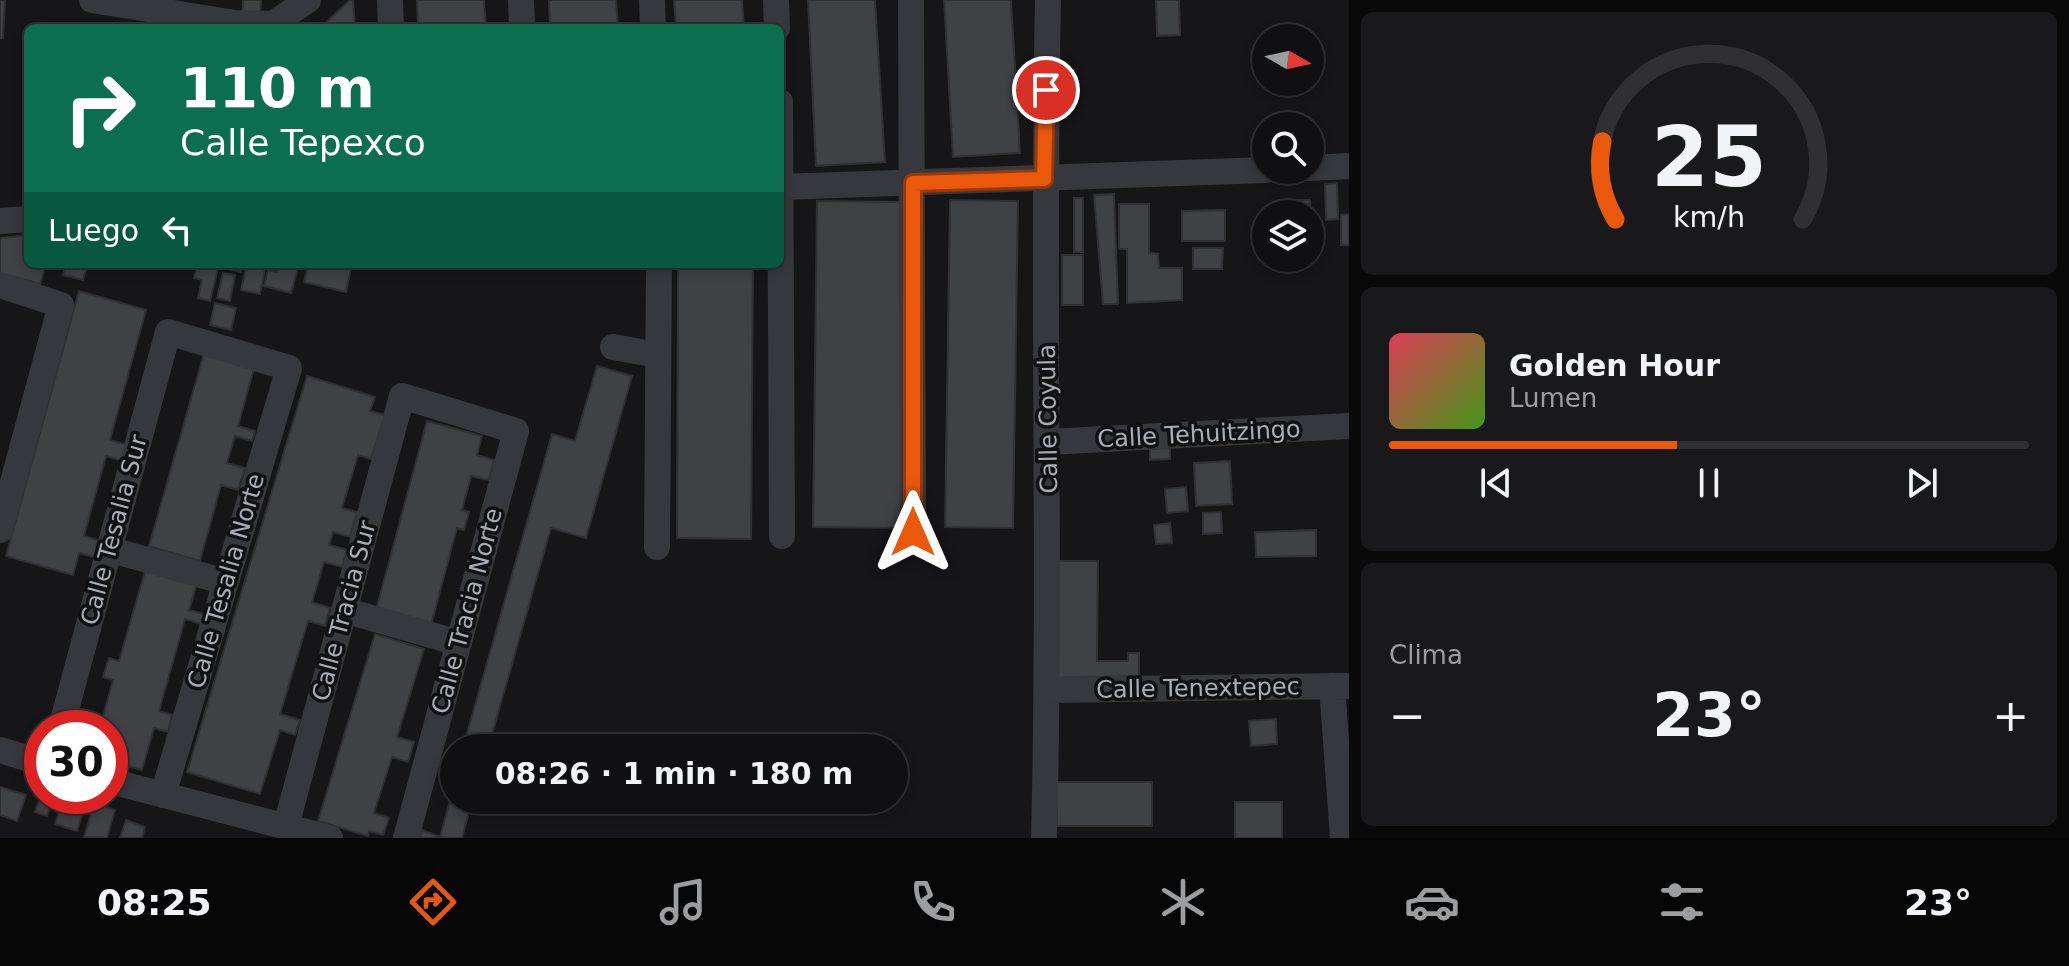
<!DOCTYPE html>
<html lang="es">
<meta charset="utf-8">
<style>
body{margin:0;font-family:"DejaVu Sans",sans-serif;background:#19191b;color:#f1f3f6;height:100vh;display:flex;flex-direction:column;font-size:30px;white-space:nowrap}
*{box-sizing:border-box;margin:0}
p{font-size:26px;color:#9c9d9f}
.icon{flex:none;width:44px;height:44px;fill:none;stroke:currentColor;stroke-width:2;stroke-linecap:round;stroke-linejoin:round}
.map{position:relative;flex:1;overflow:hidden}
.details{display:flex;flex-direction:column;gap:12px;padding:12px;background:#09090a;width:720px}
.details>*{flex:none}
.top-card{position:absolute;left:24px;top:24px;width:760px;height:244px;border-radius:12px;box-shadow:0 4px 12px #0003,0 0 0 2px #303032;background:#0b6e4f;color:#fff;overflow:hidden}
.needle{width:52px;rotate:99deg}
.tools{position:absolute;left:1252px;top:24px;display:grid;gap:16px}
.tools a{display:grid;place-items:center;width:72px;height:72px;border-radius:50%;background:#101012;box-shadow:0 4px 12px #0003,0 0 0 2px #303032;font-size:40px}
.speed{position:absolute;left:24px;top:710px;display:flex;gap:16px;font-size:40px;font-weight:700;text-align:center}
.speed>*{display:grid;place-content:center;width:104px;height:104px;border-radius:50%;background:#101012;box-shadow:0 4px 12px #0003,0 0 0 2px #303032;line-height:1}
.speed .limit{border:12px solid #d22;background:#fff;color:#111}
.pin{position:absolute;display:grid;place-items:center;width:68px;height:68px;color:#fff;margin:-34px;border:4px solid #fff;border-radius:50%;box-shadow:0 2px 8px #0007}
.me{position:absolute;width:88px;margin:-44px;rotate:0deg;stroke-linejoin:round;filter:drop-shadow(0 0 6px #0008)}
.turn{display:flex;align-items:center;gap:28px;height:168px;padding:0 24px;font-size:36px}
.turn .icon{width:104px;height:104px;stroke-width:2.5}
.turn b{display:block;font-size:56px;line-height:68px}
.then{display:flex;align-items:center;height:76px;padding:0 24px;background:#0003;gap:16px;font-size:30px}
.big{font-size:60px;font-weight:700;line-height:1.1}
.details .widget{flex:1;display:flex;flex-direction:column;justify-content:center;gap:12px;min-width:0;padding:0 28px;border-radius:12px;background:#19191b}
.details .dial{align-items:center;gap:0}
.dial svg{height:208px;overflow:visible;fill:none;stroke:#303032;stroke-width:7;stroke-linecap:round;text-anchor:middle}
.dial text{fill:#f1f3f6;stroke:none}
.song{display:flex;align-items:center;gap:24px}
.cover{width:96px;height:96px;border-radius:12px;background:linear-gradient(135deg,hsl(350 70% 55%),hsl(100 70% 35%))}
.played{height:8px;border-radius:4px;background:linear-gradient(90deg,#ea580c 45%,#303032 45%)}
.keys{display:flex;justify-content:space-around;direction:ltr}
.heat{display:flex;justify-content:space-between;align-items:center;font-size:44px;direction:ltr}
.trip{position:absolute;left:440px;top:734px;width:468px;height:80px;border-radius:40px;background:#101012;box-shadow:0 4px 12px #0003,0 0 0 2px #303032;font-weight:700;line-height:80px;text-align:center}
.dock{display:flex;height:128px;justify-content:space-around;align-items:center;background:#060607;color:#9c9d9f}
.dock .icon{width:56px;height:56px}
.dock .on{color:#ea580c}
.dock b{font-size:36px;color:#f1f3f6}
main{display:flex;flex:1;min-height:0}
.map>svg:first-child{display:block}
.building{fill:#404145;stroke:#303034;stroke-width:2}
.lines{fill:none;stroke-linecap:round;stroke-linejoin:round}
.minor{stroke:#37383d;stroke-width:26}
.route-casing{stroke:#983908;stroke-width:20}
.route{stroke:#ea580c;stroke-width:14}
.labels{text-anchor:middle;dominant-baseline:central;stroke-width:7;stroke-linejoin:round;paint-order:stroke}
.street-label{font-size:24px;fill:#a8adb8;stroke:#111113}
</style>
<main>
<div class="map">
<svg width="1349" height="838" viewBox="0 0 1349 838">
<rect width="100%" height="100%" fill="#161618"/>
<!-- building -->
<path class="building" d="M0 0H5L3 38H0Z
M243 0H261L260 18H242Z
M350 0H353L355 28H320Z
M417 0H484L486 28H418Z
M549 0H616L618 28H550Z
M674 0H742L744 28H676Z
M808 0H875L885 162 816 166Z
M944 0H1011L1020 153 953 157Z
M1156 0H1179L1180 35 1157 36Z
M1337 183 1338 219 1326 220 1325 184Z
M1114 194 1118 304H1103L1094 195Z
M1074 198H1083V252H1074Z
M950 200 1018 201 1013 528 945 527Z
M1278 200H1310V231V214H1278Z
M817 201 905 202 901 528 813 527Z
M1119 204H1149V253L1158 254 1159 268H1182V300L1127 303V249H1119Z
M1225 210V241H1182V211Z
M1349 214V245H1341V215Z
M28 235V264H46L40 284 0 273V238Z
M1193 248H1223L1222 269H1193Z
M1062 255H1083V305H1062Z
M1276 258H1295V271H1277Z
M66 264H88L83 280 63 275Z
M198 264H219L210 301 198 298 202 280 194 278Z
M224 264H243L241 272 224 268Z
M247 264H266L260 294 241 290Z
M279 264H299L291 293 264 286 268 270 277 272Z
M308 264H352L346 292 304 282Z
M678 264H753L751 539 677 538Z
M223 273 235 275 230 301 217 298Z
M79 291 146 310 110 440 128 445 124 461 106 456 84 536 101 541 97 558 79 553 73 575 6 556Z
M215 303 236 308 231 330 210 325Z
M204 353 254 368 238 426 255 431 252 441 235 436 227 463 245 468 238 490 221 485 200 561 149 546Z
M597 366 632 376 586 538 551 528 488 748 464 744 552 434 575 441Z
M307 376 375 397 370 411 385 415 371 459 358 455 342 508 357 512 350 537 333 532 329 545 347 550 342 567 324 562 312 602 330 608 325 626 308 621 280 714 300 720 295 735 280 730 260 794 187 772Z
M427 421 482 436 477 455 494 460 489 480 471 476 462 510 469 512 464 530 457 528 431 625 376 610Z
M1170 448V459L1150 460V449Z
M1230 461 1232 504 1196 506 1194 463Z
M1186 487 1188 511 1167 513 1165 489Z
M1221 512 1222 533 1203 534V513Z
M1170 523 1172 543 1156 544 1154 525Z
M1316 530V556L1256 557 1255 532Z
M1057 561H1098L1097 661H1128V653H1139V676L1056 678Z
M146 568 197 583 189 610 207 615 204 625 185 619 159 711 172 715 168 732 154 728 142 770 110 761V728H100L113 680 103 677 109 658 119 661Z
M375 634 424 649 397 737 414 742 408 762 392 757 374 813 389 818 383 835 369 831 368 836 318 821Z
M1276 719 1277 744 1251 746 1249 721Z
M1056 782H1152V826H1057Z
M454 786V800H472L462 838H444L440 837Z
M0 787 26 795 17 821 0 815Z
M41 795 53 798 47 816 35 812Z
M64 796 86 803 77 831 55 824Z
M1235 802H1282V838H1235Z
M94 803 115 810 107 838 84 837Z
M126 820 145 827 142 838H120Z
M422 830 440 837 444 838H420Z"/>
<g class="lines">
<!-- minor -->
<path class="minor" d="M92 0 235 23 273 24 308 0
M390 0 391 28
M521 0 522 28
M652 0 653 28
M776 0 777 28
M911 0 913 532
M780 102 782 536
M1310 168 1349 166
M780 187 1266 170
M0 221 28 219
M0 285 61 305 0 530
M613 347 658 355
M1049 442 1349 426
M657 547 659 264
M108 549 226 582
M344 610 459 643
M1332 686 1343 838
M1047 690 1349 686
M61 728 168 332 289 368 163 795
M0 750 42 763
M110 781 330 838
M286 826 402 396 516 431 406 838
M1044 838C1051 559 1042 279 1048 0"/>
</g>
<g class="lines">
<!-- route casing -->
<g class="route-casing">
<path id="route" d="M913 532V183L1044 179 1046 90"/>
</g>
<!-- route -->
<use href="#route" class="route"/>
</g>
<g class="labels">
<!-- street labels -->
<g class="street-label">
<text transform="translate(1048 419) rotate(-91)">Calle Coyula</text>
<text transform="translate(1199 434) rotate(-3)">Calle Tehuitzingo</text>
<text transform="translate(114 530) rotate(-75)">Calle Tesalia Sur</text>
<text transform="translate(226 581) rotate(-74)">Calle Tesalia Norte</text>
<text transform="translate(344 611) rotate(-75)">Calle Tracia Sur</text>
<text transform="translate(467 611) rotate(-75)">Calle Tracia Norte</text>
<text transform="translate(1198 688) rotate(-1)">Calle Tenextepec</text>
</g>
</g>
</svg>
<div class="tools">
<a><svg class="needle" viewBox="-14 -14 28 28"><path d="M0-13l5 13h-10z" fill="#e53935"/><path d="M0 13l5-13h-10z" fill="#9c9d9f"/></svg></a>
<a><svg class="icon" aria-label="search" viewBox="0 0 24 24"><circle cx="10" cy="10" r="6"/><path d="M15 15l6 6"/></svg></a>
<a><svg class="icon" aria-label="layers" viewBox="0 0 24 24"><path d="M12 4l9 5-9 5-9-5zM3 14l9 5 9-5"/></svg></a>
</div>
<div class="speed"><div class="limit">30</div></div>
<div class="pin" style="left:1046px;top:90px;background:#d93025"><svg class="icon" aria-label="arrive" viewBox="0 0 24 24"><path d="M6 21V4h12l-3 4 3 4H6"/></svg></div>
<svg class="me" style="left:913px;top:532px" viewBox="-20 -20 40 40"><path d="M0-17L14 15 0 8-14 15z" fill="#ea580c" stroke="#fff" stroke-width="4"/></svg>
<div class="trip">08:26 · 1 min · 180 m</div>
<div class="top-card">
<div class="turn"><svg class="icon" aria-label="right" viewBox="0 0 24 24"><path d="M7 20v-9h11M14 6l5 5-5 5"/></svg><div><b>110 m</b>Calle Tepexco</div></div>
<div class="then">Luego<svg class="icon" aria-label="left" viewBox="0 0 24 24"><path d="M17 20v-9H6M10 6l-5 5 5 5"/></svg></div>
</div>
</div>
<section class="details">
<div class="widget dial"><svg viewBox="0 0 100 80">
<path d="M14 69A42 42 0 1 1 86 69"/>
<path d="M14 69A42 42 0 0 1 9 39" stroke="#ea580c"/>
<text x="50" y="56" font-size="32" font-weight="700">25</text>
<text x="50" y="72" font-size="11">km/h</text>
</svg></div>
<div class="widget">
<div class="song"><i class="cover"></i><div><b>Golden Hour</b><p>Lumen</p></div></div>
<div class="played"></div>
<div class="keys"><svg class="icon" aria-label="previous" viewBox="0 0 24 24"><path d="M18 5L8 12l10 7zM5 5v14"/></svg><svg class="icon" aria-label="pause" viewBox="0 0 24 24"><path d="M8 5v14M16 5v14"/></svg><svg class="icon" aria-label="next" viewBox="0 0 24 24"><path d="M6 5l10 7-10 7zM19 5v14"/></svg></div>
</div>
<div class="widget"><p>Clima</p>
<div class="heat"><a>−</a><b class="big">23°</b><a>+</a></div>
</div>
</section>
</main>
<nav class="dock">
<b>08:25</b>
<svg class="icon on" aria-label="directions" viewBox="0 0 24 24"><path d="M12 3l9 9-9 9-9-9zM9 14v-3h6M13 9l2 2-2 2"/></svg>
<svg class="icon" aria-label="music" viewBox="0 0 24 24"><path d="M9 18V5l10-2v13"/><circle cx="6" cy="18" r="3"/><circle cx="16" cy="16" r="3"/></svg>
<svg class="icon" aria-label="phone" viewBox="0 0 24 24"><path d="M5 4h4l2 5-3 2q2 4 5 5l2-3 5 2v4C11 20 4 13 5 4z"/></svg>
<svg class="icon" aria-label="climate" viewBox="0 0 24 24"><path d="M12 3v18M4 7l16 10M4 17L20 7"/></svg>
<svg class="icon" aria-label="car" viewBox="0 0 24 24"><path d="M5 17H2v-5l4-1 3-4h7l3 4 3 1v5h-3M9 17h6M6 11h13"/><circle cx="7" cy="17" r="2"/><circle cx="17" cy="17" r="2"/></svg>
<svg class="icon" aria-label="filters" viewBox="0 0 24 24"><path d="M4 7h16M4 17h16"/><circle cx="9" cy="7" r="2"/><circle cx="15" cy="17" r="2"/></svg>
<b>23°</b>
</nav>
